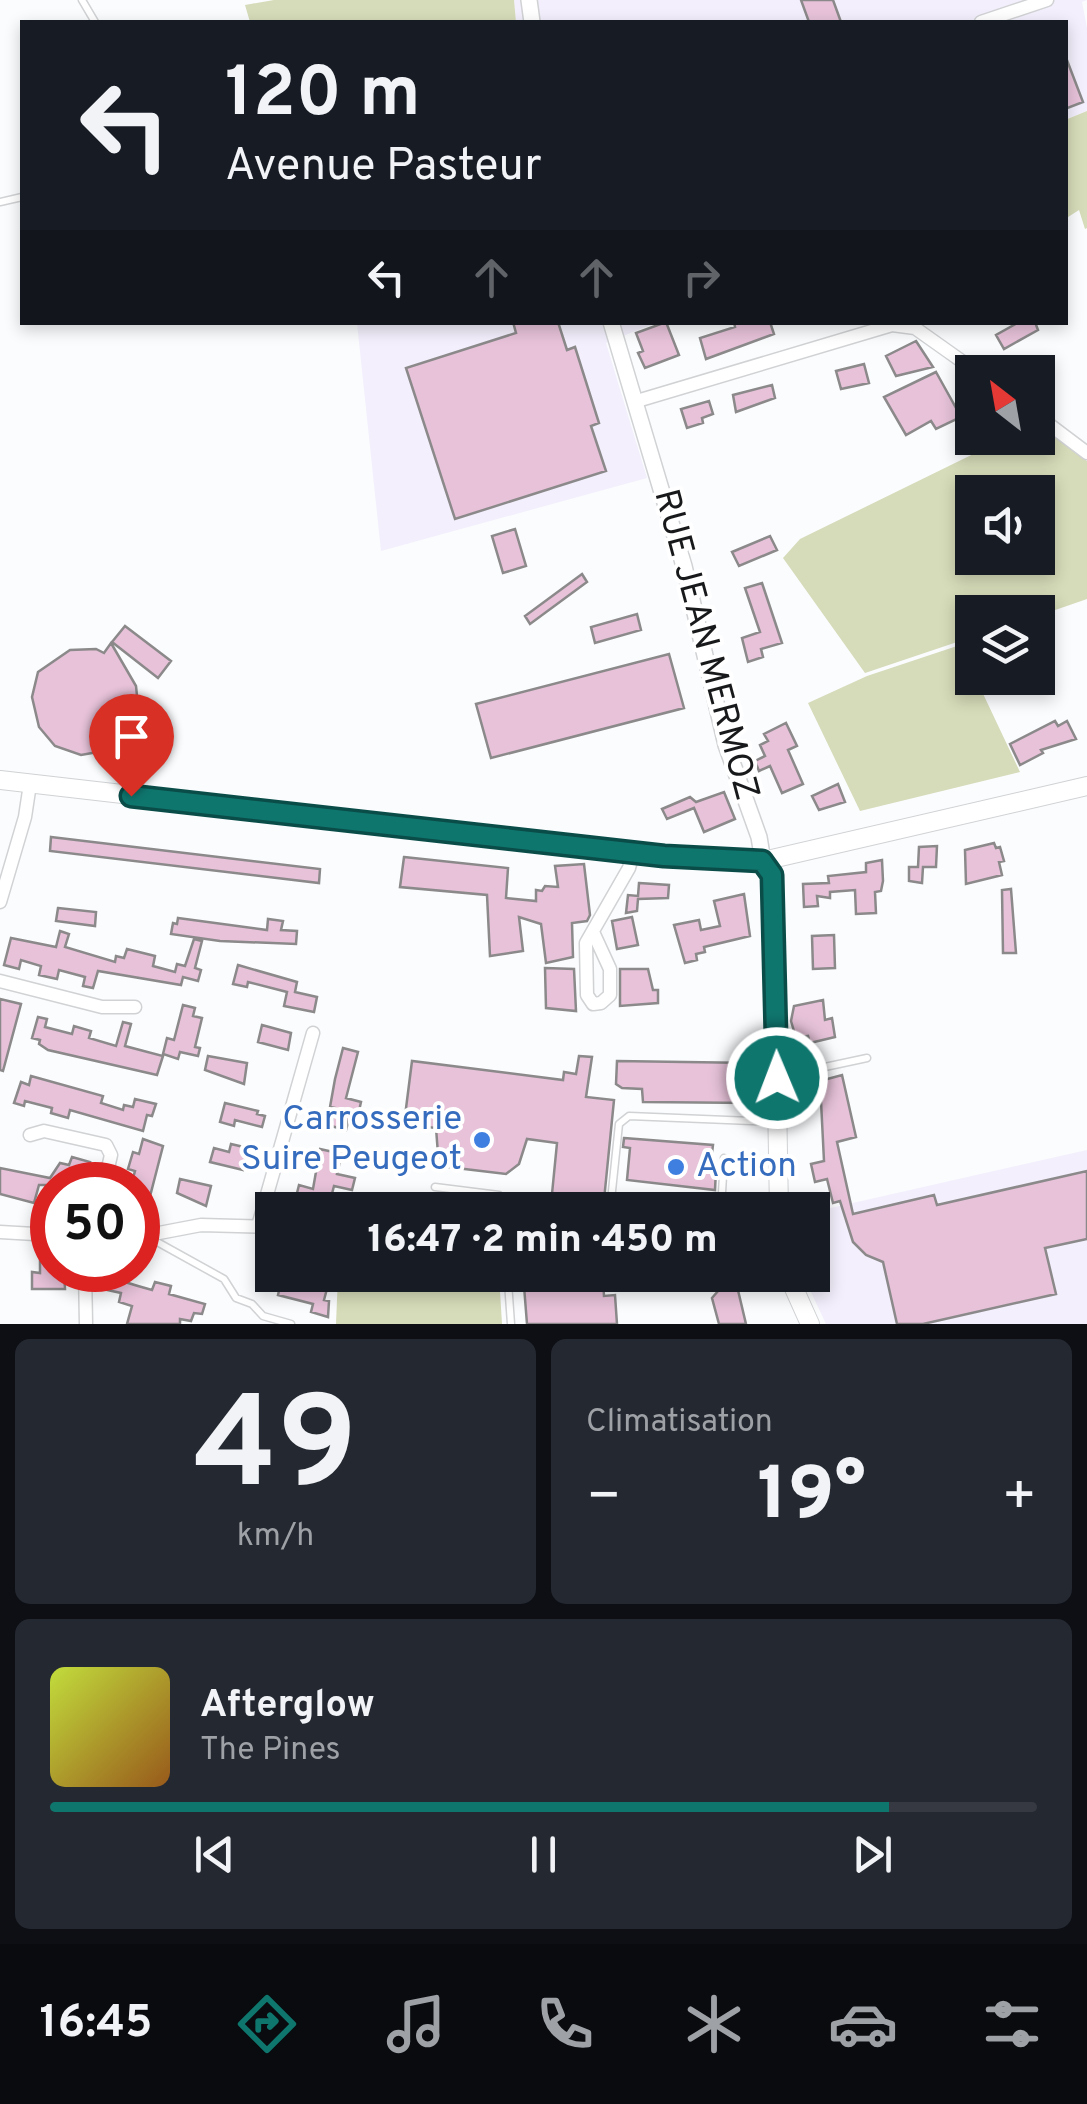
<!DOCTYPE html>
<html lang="fr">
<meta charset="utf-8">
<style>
body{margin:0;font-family:Overpass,sans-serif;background:#242831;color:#f1f3f6;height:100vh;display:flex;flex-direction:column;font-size:38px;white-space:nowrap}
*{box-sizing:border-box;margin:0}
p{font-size:32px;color:#9ea1a6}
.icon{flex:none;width:55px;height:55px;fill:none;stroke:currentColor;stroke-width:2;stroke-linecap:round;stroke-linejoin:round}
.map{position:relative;height:1324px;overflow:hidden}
.details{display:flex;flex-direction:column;gap:15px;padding:15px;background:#0d0f14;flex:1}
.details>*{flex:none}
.guide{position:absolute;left:20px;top:20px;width:1048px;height:305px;border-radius:0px;box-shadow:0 5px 15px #0003;background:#171b24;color:#f1f3f6;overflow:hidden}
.needle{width:65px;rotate:329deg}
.controls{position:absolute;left:955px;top:355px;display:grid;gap:20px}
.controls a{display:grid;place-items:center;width:100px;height:100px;border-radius:0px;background:#171b24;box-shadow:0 5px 15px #0003;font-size:50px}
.speed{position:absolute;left:30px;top:1162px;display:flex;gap:20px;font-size:50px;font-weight:700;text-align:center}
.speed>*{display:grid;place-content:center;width:130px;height:130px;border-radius:50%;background:#171b24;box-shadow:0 5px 15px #0003;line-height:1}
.speed .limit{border:15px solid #d22;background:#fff;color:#111}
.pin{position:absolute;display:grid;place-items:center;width:85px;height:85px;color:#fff;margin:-102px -42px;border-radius:50% 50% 50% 0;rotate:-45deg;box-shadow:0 0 10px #0007}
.pin .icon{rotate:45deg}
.me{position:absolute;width:110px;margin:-55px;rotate:359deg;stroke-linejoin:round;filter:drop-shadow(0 0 8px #0008)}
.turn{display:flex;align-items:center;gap:35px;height:210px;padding:0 40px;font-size:45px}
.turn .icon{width:130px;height:130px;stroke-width:2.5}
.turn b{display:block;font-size:70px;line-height:85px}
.lanes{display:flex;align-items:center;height:95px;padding:0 40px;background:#0003;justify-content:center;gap:50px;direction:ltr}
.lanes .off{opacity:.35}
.big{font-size:75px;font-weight:800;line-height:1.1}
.details .tile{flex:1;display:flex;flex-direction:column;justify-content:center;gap:15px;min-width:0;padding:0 35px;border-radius:15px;background:#242831}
.details .dial{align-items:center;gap:0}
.dial b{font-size:130px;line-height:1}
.song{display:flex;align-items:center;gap:30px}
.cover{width:120px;height:120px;border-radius:15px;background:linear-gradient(135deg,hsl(70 70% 55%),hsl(30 70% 35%))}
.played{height:10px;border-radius:5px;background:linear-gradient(90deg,#0f766e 85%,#363941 85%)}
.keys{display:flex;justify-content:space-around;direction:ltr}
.heat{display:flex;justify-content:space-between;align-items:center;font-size:55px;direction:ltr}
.details .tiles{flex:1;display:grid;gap:15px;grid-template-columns:1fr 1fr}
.tile:last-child{grid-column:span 2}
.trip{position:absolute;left:255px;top:1192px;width:575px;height:100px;border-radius:0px;background:#171b24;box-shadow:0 5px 15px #0003;font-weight:800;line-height:100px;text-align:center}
.dock{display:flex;height:160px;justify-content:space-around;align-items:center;background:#090b0e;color:#9ea1a6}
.dock .icon{width:70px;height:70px}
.dock .on{color:#0f766e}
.dock b{font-size:45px;color:#f1f3f6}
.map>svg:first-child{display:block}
.industrial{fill:#f3effc}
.green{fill:#d6dbb9;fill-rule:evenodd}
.building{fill:#e7c2d9;stroke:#8b898a;stroke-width:2.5}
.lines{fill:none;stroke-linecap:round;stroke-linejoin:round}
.service-casing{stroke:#d0d2d4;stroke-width:9}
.minor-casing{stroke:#d0d2d4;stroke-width:15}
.tertiary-casing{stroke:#d0d2d4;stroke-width:18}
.secondary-casing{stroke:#d0d2d4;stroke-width:20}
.service{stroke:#fff;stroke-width:6}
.minor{stroke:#fff;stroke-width:12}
.tertiary{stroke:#fff;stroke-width:15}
.secondary{stroke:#fff;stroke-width:18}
.route-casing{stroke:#0a4d48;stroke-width:25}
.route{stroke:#0f766e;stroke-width:18}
.shop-dot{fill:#3f7fe0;stroke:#fff;stroke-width:4}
.labels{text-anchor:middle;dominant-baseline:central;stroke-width:8;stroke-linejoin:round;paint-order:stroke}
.street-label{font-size:35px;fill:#18191a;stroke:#fff}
.shop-label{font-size:35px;fill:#366cbe;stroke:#fff;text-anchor:end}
</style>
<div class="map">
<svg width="1087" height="1324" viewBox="0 0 1087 1324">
<rect width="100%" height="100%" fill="#fafcfe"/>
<!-- industrial -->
<path class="industrial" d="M514 0H1087L1082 2 1087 28V111L1065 120V22H516Z
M357 323H655L606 343 647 478 381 551Z
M1087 1150V1324H826L803 1275H812L813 1212Z"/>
<!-- green -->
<path class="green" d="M274 0H514L516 22H250L245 5Z
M1087 111V228L1085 229 1079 210 1065 219V120Z
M1038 424 1087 461V599L1038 616V612H972V637L865 673 783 558 800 539 1006 438H1038ZM972 492H1038V558H972Z
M960 645 1020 772 860 811 808 703 867 676Z
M338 1275H499L502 1324H336Z"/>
<!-- building -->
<path class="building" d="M801 0H833L841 22H809Z
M1065 55 1083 102 1065 109Z
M513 322H558L567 350 575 347 599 423 591 426 606 471 455 519 406 368 516 333Z
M666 322 679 355 645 368 638 353 643 351 636 333Z
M734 322H770L774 334 706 359 700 338 735 327Z
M1019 322H1035L1038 330 1004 349 996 335Z
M916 341 933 367 896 376 886 356Z
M864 364 869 383 841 389 836 371Z
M936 372 961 417 936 429 931 421 906 435 884 397Z
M772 385 775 398 736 412 733 395Z
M709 401 713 414 702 418 703 423 687 428 681 409Z
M515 529 526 566 503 573 492 536Z
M770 536 777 550 739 566 732 552Z
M582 574 587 582 530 624 525 616Z
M762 583 782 643 761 649 763 657 748 662 742 638 760 632 745 588Z
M637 614 641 630 595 643 591 627Z
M125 626 171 661 158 678 112 642Z
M111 643 136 686 138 706 129 731 109 750 81 755 55 746 39 727 32 697 38 672 70 650 96 649 104 653Z
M669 654 684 708 491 758 476 704Z
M1055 721 1058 726 1067 721 1076 739 1041 750 1043 753 1020 765 1010 744Z
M786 723 797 746 788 750 803 784 782 793 770 766 759 771 755 761 765 756 760 745 768 741 764 734Z
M838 784 845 802 819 810 812 796Z
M724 792 735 819 704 832 694 808 667 819 662 809 690 797 696 802Z
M51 837 320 869 319 883 50 851Z
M994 843 996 848 1000 847 1004 861 999 862 1002 875 966 884 965 850Z
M937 846 936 867H923L922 883 909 881V867H918L919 847Z
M404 857 508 868 506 898 536 901V890L542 891 545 886 558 887 555 866 584 864 590 915 587 921 572 923 573 957 546 963 541 924 519 917 523 951 490 956 487 895 400 887Z
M882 860 883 881 881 891 875 892 876 913 856 914 855 890 830 892V898L817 896 818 906 804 907 803 884 829 883 828 876 866 872V863Z
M639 883 669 885 668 898 638 899 637 911 626 913 628 895 638 896Z
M1011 889 1016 953H1003L1002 890Z
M744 894 750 936 704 947 705 952 696 954 697 960 685 963 674 925 699 920 701 930 720 926 714 901Z
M58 908 96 912 95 926 56 921Z
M632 917 638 945 617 949 612 921Z
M178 918 267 930 268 919 283 921 281 930 297 931 296 944 220 941 171 934 173 923 177 924Z
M60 931 69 934 65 947 115 962 116 956 124 958 127 949 155 956 153 966 175 972 177 964 185 966 194 939 202 941 195 968 201 970 198 981 183 977 181 985 98 971 93 988 83 986 85 977 59 970 57 979 39 975 41 966 21 960 19 969 4 965 11 938 56 947Z
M834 935 835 968 813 969 812 936Z
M238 965 297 982 295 992 317 997 314 1012 284 1006 287 992 248 982 247 987 233 984Z
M545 968 574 969 576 1011 546 1008Z
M620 969H648L653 990H658V1003L620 1006Z
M0 999 21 1004 3 1071 0 1070Z
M823 1000 825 1020 832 1018 835 1037 810 1043 808 1036 796 1038 791 1021 794 1006Z
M183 1005 195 1008 193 1016 202 1018 195 1047 200 1048 198 1056 180 1052 178 1059 163 1054 167 1038 174 1040Z
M38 1017 47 1019 45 1027 72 1034 74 1026 91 1031 89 1038 116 1046 123 1022 131 1024 125 1046 163 1056 157 1075 48 1050 39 1044 40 1040 32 1038Z
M262 1025 291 1033 288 1050 258 1042Z
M343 1048 358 1052 346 1098 361 1102 357 1120 349 1118 346 1130 331 1126 335 1108 330 1107 335 1079Z
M208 1056 247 1063 244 1084 205 1070Z
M579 1056 592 1057 586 1097 614 1100 603 1210H561L551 1204 557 1143 527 1139 519 1164 506 1174 448 1167 438 1154 436 1128 404 1124 412 1061 563 1080 564 1072 576 1074Z
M617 1061 752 1063V1103L643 1102 642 1089 622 1088 616 1084Z
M842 1075 856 1137 837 1142 853 1214 934 1195 937 1205 1087 1171V1239L1045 1248 1056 1294 923 1324H897L883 1262 866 1255 853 1242 840 1201 833 1203 827 1179 815 1182 811 1164 824 1161 820 1081Z
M31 1076 103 1096 101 1103 123 1110 124 1105 133 1107 135 1099 156 1104 152 1116 147 1115 143 1131 70 1110 68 1118 51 1113 52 1108 25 1101 24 1106 14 1103 21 1082 29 1085Z
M225 1103 258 1111 257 1114 265 1116 262 1127 235 1120 234 1126 220 1122Z
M624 1138 713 1145 710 1169H716L715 1190 627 1180 630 1148 623 1147Z
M143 1139 163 1146 148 1204 138 1202V1185H131L135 1171 128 1169 133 1152 139 1154Z
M231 1144 248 1148 243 1170 210 1162 214 1148 229 1152Z
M320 1149 342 1154 337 1174 355 1178 352 1190 334 1186 328 1209 295 1201 299 1185 313 1189Z
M72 1157 90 1162 87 1171 81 1170 76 1185H39L34 1203 0 1194V1168L50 1178 60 1163 69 1165Z
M180 1179 211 1186 206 1206 177 1193Z
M40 1258H52V1270H64L65 1289H32V1272L40 1273Z
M108 1270 126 1275 125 1282 138 1286 152 1290 155 1282 171 1286 169 1294 205 1304 202 1314 194 1313 191 1321 180 1319V1324H127L132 1306 119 1302 121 1293 103 1289Z
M291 1275 328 1285 324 1300 329 1301 328 1317 311 1312 313 1304 278 1295 281 1282 289 1284Z
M603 1280 604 1296 615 1295 617 1324H527L524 1286Z
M737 1286 746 1324H719L712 1298 718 1291Z"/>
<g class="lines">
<!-- service casing -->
<g class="service-casing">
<path id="service" d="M82 0 95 22
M0 202 22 197
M778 1077 867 1058
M435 1187 499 1195 512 1210
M610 1210 619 1124 629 1116 774 1122
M721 1210 724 1158
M150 1238 224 1279 236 1298 252 1304 263 1316 291 1324
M511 1324 508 1282 512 1275"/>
</g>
<!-- minor casing -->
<g class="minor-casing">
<path id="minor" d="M981 22 1047 0
M637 401 892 325 915 328 977 372
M1038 416 1087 453
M0 902 25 817 30 784
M593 932 610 969V995L601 1003 593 1004 587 995 586 943 629 868 633 853
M0 981 102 1007H135
M30 1135 44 1131 106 1145 111 1155 104 1185
M258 1226 313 1033
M0 1232 52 1235
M138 1237 201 1225 272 1227
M85 1270 86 1324"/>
</g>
<!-- tertiary casing -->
<g class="tertiary-casing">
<path id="tertiary" d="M529 0 532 22
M611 322 684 566 726 745 759 837 763 861"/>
</g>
<!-- secondary casing -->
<g class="secondary-casing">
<path id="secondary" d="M0 780 663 856 763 861 1087 786
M763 861 773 875 779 1210
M788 1275 810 1324"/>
</g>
<!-- service -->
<use href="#service" class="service"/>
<!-- minor -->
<use href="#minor" class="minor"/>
<!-- tertiary -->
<use href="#tertiary" class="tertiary"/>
<!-- secondary -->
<use href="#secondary" class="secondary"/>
</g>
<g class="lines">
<!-- route casing -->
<g class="route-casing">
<path id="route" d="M131 796 664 856 762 861 772 875 777 1078"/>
</g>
<!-- route -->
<use href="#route" class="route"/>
</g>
<!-- markers -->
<g class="shop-dot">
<circle cx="482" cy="1140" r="10"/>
<circle cx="676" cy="1167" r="10"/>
</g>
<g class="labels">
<!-- street labels -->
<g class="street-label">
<text transform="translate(705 645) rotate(75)">RUE JEAN MERMOZ</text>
</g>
<!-- shop labels -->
<g class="shop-label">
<text x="462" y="1120">Carrosserie<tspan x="462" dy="40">Suire Peugeot</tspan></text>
<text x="696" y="1167" text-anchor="start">Action</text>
</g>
</g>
</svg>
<div class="controls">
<a><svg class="needle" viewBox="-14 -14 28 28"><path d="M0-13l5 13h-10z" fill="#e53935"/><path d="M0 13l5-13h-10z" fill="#9ea1a6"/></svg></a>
<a><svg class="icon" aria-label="sound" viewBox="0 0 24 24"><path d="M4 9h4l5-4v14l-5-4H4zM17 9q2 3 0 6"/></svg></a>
<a><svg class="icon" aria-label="layers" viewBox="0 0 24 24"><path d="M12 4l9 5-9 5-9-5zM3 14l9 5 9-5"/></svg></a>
</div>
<div class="speed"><div class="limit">50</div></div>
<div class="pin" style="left:131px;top:796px;background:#d93025"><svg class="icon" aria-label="arrive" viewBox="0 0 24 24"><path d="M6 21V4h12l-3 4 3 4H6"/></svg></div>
<svg class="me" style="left:777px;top:1078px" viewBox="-20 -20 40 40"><circle r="17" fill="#0f766e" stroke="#fff" stroke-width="3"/><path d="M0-11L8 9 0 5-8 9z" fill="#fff"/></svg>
<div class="trip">16:47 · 2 min · 450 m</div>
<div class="guide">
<div class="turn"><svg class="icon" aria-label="left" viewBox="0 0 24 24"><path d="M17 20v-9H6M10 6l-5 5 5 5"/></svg><div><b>120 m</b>Avenue Pasteur</div></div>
<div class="lanes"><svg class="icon" aria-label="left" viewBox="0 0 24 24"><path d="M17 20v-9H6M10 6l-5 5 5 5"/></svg><svg class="icon off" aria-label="ahead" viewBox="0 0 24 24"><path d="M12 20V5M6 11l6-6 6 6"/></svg><svg class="icon off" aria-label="ahead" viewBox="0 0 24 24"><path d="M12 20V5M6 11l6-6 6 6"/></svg><svg class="icon off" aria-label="right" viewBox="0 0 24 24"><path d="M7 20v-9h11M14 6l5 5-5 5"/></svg></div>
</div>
</div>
<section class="details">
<div class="tiles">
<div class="tile dial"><b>49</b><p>km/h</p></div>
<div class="tile"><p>Climatisation</p>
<div class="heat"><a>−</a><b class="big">19°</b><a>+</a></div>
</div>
<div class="tile">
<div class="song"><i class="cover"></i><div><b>Afterglow</b><p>The Pines</p></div></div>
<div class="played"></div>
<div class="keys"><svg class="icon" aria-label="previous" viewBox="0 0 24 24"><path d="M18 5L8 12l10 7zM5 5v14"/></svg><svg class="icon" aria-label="pause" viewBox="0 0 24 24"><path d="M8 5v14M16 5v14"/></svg><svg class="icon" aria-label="next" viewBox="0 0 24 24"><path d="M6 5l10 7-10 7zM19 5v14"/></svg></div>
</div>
</div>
</section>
<nav class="dock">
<b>16:45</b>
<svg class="icon on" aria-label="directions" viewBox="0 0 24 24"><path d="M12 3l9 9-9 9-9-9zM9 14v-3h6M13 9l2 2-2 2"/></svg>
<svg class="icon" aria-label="music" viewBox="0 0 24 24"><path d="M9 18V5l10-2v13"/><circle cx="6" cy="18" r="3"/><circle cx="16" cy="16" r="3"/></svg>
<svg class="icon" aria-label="phone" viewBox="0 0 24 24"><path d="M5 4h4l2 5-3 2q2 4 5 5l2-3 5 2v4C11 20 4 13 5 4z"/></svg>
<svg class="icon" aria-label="climate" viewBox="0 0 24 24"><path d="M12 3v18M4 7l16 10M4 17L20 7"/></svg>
<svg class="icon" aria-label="car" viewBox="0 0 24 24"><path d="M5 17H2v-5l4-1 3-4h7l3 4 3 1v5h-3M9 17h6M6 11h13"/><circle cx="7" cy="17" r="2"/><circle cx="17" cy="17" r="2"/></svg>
<svg class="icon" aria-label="filters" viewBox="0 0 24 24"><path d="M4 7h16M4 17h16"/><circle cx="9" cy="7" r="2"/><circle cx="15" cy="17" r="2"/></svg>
</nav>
